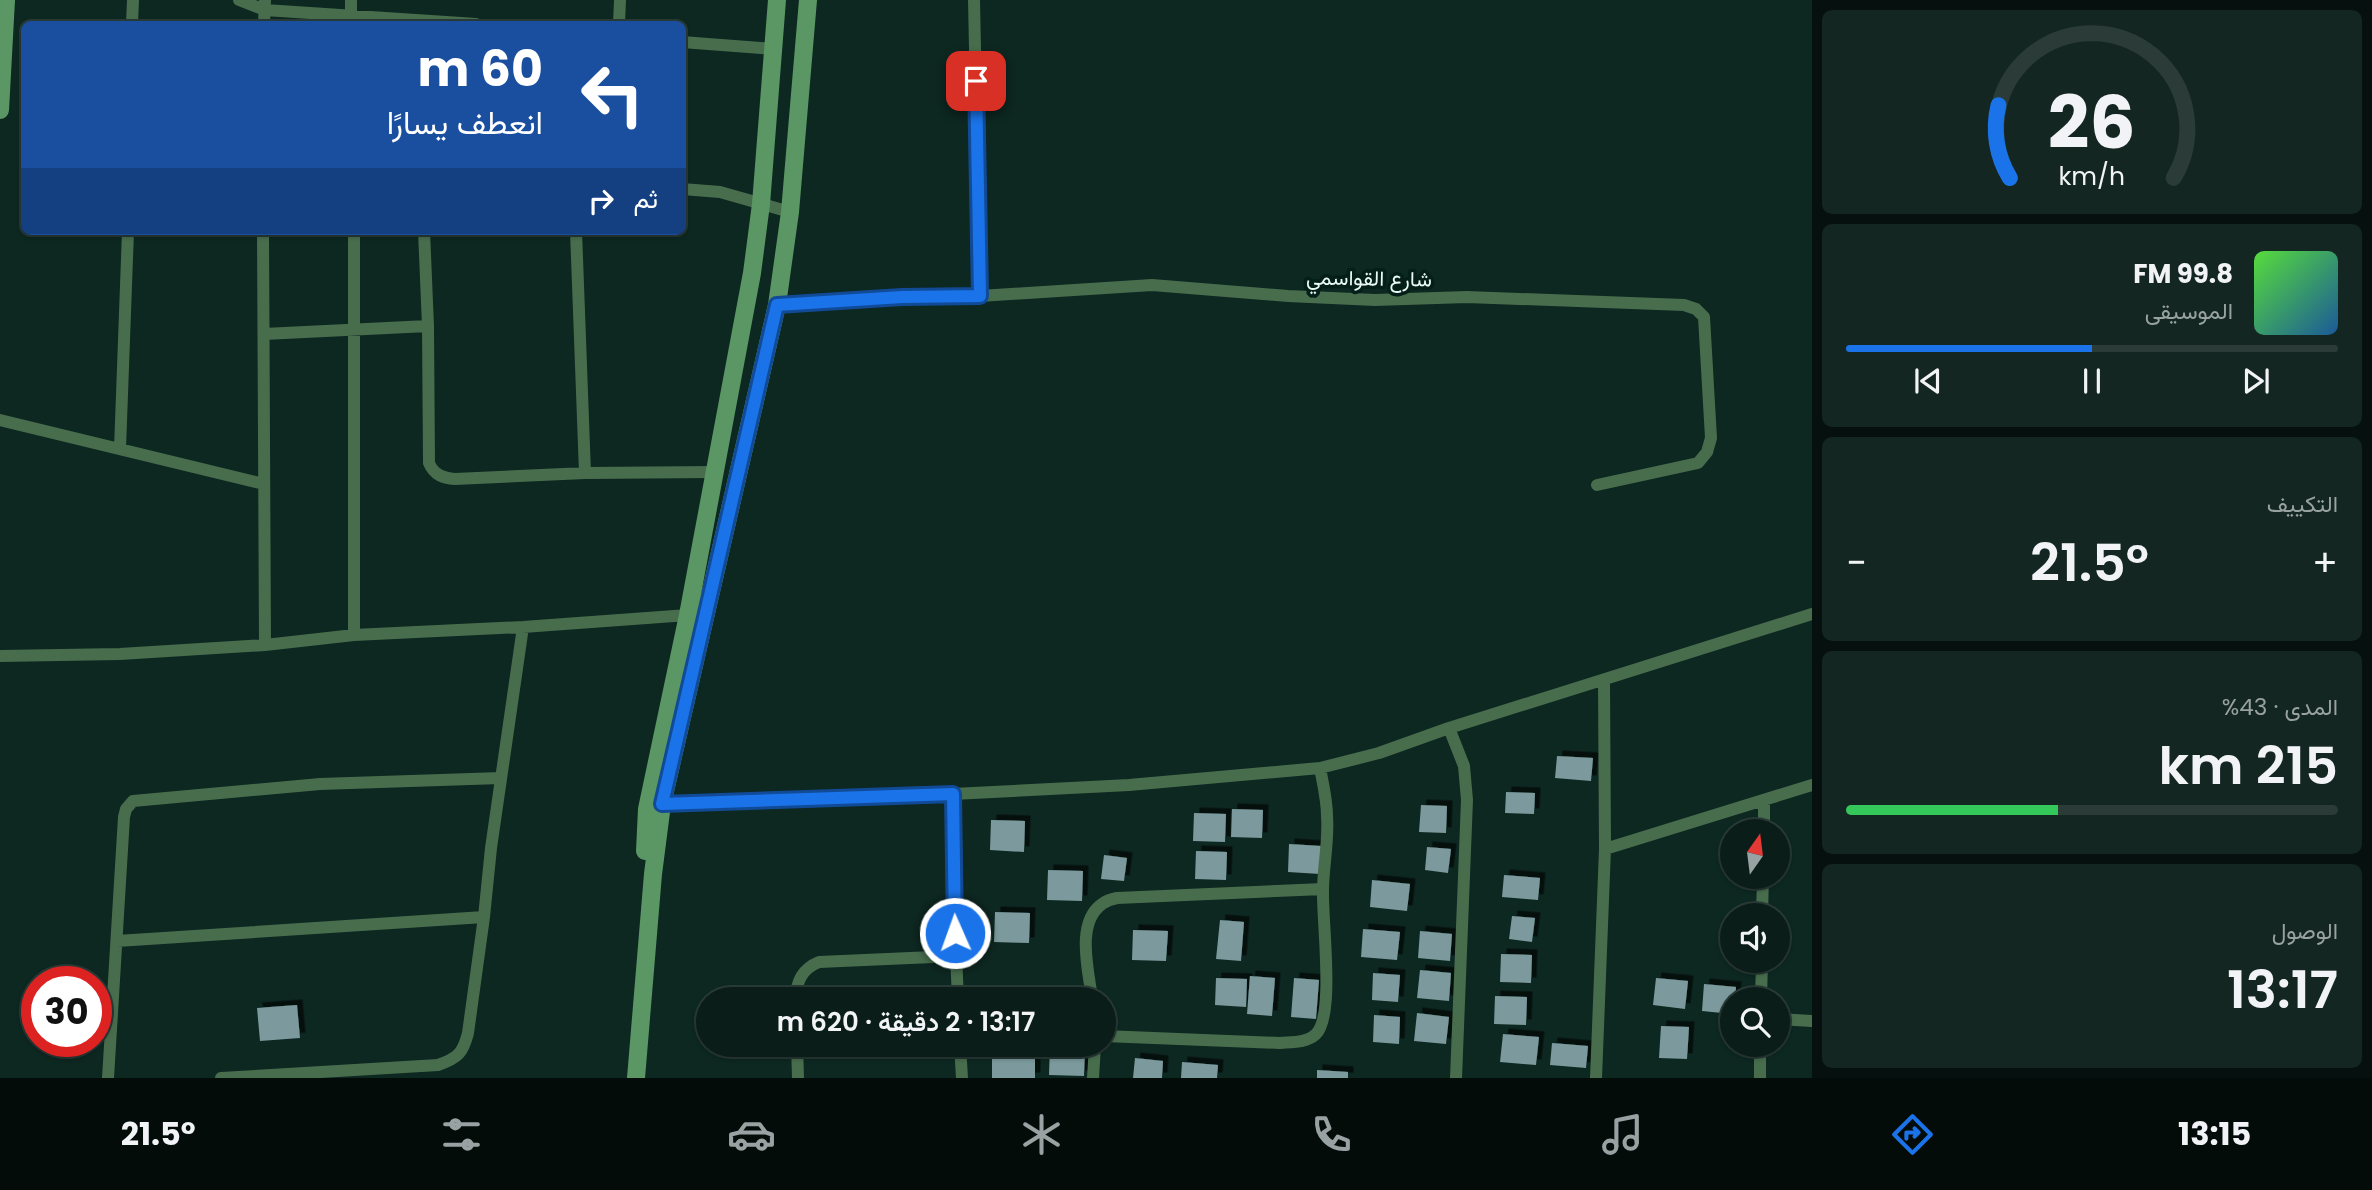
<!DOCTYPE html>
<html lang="ar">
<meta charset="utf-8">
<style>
body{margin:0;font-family:Poppins,Vazirmatn,sans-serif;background:#132622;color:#f1f3f6;direction:rtl;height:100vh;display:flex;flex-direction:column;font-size:26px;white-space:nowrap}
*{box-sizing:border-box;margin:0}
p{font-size:23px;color:#99a2a2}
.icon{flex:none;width:38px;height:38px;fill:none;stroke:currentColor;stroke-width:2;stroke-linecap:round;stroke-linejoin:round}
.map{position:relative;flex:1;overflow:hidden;direction:ltr}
.panel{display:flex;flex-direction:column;gap:10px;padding:10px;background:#06100e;width:560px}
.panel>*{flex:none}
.top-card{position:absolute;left:21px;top:21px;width:665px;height:214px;border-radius:10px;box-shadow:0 2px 5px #0004,0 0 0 2px #2a3b38;direction:rtl;background:#1a4fa0;color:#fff;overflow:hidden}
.needle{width:46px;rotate:14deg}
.controls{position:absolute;left:1720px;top:819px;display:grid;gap:14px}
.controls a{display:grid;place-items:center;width:70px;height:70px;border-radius:50%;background:#0a1d19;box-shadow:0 2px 5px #0004,0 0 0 2px #2a3b38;font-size:35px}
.speed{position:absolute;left:21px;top:966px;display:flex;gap:14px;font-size:35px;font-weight:700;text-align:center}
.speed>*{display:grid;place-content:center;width:91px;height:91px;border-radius:50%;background:#0a1d19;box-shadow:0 2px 5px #0004,0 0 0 2px #2a3b38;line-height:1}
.speed .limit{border:10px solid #d22;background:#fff;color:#111}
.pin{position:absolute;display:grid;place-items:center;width:60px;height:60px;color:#fff;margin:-30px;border-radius:14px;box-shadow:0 4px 10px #0006}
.me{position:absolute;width:77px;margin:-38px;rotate:358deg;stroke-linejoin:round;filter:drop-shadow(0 0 5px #0008)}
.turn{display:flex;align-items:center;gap:24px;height:147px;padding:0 28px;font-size:32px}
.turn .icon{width:91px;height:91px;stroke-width:2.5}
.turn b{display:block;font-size:49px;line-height:60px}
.then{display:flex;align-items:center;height:66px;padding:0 28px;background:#0003;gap:14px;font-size:26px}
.big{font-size:52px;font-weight:600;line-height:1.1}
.panel .tile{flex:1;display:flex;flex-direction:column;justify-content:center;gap:10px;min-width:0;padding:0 24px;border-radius:10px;background:#132622}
.panel .dial{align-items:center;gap:0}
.dial svg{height:182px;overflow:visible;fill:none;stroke:#2a3b38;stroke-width:7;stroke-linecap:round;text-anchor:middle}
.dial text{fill:#f1f3f6;stroke:none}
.song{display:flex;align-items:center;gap:21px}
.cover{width:84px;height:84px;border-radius:10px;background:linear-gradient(135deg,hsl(110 70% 55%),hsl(210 70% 35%))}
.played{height:7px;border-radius:4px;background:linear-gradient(90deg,#1a73e8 50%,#2a3b38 50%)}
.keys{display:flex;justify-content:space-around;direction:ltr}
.heat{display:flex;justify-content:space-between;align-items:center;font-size:38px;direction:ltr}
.charge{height:10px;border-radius:5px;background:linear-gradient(90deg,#34c759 43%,#2a3b38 0)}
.trip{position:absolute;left:696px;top:987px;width:420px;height:70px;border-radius:35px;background:#0a1d19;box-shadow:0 2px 5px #0004,0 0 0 2px #2a3b38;font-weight:600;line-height:70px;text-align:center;direction:rtl}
.menu{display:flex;height:112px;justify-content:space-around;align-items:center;background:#040c0a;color:#99a2a2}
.menu .icon{width:49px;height:49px}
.menu .selected{color:#1a73e8}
.menu b{font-size:32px;color:#f1f3f6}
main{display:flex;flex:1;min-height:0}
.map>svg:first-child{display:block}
.building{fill:#7b9a9d;filter:url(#shadow)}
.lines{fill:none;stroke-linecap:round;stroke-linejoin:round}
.street{stroke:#486d4d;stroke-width:12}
.secondary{stroke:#5b9764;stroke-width:18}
.route-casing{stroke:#114b97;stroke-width:18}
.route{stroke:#1a73e8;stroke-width:12}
.labels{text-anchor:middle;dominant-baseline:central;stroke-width:7;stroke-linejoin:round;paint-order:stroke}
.street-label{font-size:21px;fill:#e9f9f4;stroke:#041e18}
</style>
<main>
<section class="panel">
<div class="tile dial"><svg viewBox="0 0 100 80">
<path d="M14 69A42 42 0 1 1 86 69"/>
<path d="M14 69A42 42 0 0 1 9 37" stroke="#1a73e8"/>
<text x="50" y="56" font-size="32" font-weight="700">26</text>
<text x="50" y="72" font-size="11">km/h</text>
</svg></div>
<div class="tile">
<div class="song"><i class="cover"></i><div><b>99.8 FM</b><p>الموسيقى</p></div></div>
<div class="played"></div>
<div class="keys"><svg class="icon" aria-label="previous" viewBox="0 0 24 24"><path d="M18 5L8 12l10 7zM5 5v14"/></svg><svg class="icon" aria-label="pause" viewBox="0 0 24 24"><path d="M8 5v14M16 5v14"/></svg><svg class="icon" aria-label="next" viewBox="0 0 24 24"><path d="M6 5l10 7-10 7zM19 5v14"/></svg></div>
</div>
<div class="tile"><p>التكييف</p>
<div class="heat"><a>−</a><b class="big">21.5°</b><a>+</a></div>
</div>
<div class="tile"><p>المدى · 43%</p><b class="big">215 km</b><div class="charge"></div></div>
<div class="tile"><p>الوصول</p><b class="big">13:17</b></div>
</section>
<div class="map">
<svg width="1812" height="1078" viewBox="0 0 1812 1078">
<defs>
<filter id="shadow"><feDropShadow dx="5.5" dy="-5.5" stdDeviation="0" flood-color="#0009"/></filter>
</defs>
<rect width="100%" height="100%" fill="#0d2721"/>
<!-- building -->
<path class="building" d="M1557 756 1593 758 1591 781 1555 778Z
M1506 792 1535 793 1534 814 1505 813Z
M1421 805 1447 806 1446 833 1419 832Z
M1232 809 1263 810 1262 838 1231 837Z
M1194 813 1226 814 1225 842 1193 841Z
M991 820 1025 821 1024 852 990 850Z
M1289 844 1321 846 1320 874 1288 872Z
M1427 847 1451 849 1448 873 1425 870Z
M1196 851 1227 852 1226 880 1195 879Z
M1104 855 1127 858 1124 881 1101 879Z
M1048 870 1083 871 1082 901 1047 900Z
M1504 875 1540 878 1538 900 1502 897Z
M1372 880 1410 884 1407 911 1370 907Z
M995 912 1030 913 1029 943 994 942Z
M1512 916 1535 918 1532 942 1509 939Z
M1220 920 1244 922 1241 961 1216 959Z
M1363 929 1400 932 1397 960 1361 957Z
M1133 930 1168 931 1166 961 1132 960Z
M1420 931 1452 934 1450 961 1418 958Z
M1501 954 1532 955 1531 983 1500 982Z
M1420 970 1451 973 1449 1001 1417 998Z
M1373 973 1400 975 1398 1002 1372 1000Z
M1250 976 1275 978 1272 1016 1247 1014Z
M1216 978 1247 979 1246 1007 1215 1005Z
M1294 978 1319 980 1316 1019 1291 1017Z
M1656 978 1688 981 1685 1009 1653 1005Z
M1704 984 1736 987 1735 999H1732V1014L1702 1011Z
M1495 996 1527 997 1526 1025 1494 1024Z
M297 1005 300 1038 260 1041 257 1008Z
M1417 1013 1449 1017 1446 1044 1414 1041Z
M1374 1015 1400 1017 1399 1044 1373 1042Z
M1661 1026 1689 1027 1687 1059 1659 1058Z
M1503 1034 1539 1037 1536 1065 1500 1062Z
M1552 1043 1588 1046 1586 1068 1550 1065Z
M1050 1045 1085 1046 1084 1076 1049 1075Z
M992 1049H1035V1078H992Z
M1135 1058 1163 1061 1162 1078H1133Z
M1182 1062 1218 1065 1217 1078H1181Z
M1317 1070 1348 1072V1078H1317Z"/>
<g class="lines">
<!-- street -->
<path class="street" d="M239 0 265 10 476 24
M974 0 980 296
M132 24 133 0
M264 24 265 0
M351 24V0
M619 24 620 0
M682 42 775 49
M682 189 720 192 790 212
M263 231 265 645
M354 231V635
M424 231 428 326 429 463C434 475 443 478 455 479L585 473 714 472
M576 231 585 473
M777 305 902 297 980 296 1152 285 1288 296 1375 300 1467 297 1684 305 1696 309 1704 317 1711 438 1707 452 1698 463 1597 485
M264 334 428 326
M0 420 264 484
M120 449 128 231
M0 656 120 654 265 645 354 635 523 627 688 615
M1449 728 1464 766 1467 800 1456 1078
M953 794 954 910 958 999
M654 807 662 804 953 794 1129 785 1320 768 1379 753 1449 728 1812 614
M1764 831V800
M1605 849 1812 785
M1762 915 1763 877
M117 941 484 917
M796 999C796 981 802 969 819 962L956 956
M1092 999C1089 972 1075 923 1102 904 1106 901 1112 899 1117 898L1323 889
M1761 999 1762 961
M1778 1019 1812 1021
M1104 1036 1280 1043C1292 1042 1307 1043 1316 1034 1335 1016 1322 920 1323 891 1323 866 1329 841 1327 816 1327 800 1323 784 1320 768
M797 1045 798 1078
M960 1045 962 1078
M108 1078 124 817 126 809 133 801 320 784 501 778
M221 1078 438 1065C458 1058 463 1053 468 1033L484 917 491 848 523 627
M1093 1078 1095 1045
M1596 1078 1605 849 1604 681
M1760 1078V1045"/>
<!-- secondary -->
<path class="secondary" d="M0 110 6 0
M645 851 647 809 688 615 752 273 761 204 777 0
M636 1078 653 874 662 804 777 305 790 212 808 0"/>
</g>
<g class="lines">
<!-- route casing -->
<g class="route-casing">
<path id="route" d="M955 933 953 794 662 804 777 305 902 297 980 296 976 81"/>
</g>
<!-- route -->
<use href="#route" class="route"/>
</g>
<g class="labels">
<!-- street labels -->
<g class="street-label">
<text transform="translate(1369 278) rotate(1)">شارع القواسمي</text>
</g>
</g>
</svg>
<div class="controls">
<a><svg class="needle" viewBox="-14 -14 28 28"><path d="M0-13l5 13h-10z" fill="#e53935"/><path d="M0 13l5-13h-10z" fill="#99a2a2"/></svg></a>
<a><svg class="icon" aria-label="sound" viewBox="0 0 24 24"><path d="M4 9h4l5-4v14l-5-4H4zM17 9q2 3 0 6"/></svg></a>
<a><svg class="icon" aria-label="search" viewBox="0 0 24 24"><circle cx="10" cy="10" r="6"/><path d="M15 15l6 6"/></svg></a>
</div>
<div class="speed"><div class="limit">30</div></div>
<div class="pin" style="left:976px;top:81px;background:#d93025"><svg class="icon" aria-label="arrive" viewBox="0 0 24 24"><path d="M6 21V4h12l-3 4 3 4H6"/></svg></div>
<svg class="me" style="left:955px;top:933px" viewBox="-20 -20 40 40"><circle r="17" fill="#1a73e8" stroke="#fff" stroke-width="3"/><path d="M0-11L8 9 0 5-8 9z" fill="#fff"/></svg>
<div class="trip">13:17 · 2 دقيقة · 620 m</div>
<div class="top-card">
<div class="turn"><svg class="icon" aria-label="left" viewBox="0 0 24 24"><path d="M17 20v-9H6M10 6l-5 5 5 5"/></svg><div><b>60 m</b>انعطف يسارًا</div></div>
<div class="then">ثم<svg class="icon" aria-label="right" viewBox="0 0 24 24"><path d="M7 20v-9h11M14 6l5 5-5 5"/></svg></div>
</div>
</div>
</main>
<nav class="menu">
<b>13:15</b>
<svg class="icon selected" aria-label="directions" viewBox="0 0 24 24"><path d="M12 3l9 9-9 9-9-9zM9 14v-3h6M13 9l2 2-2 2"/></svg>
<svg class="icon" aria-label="music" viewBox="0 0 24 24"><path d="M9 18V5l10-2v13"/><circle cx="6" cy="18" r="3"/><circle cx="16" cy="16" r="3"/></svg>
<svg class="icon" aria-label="phone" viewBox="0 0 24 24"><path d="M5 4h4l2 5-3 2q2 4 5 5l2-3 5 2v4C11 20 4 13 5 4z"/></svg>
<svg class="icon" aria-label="climate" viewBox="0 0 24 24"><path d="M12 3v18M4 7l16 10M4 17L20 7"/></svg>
<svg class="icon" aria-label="car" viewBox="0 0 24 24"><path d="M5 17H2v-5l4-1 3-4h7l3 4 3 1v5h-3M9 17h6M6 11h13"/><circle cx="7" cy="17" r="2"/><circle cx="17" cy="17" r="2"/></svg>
<svg class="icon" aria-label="filters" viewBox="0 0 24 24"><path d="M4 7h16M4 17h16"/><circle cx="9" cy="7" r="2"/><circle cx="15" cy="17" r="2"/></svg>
<b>21.5°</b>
</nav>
